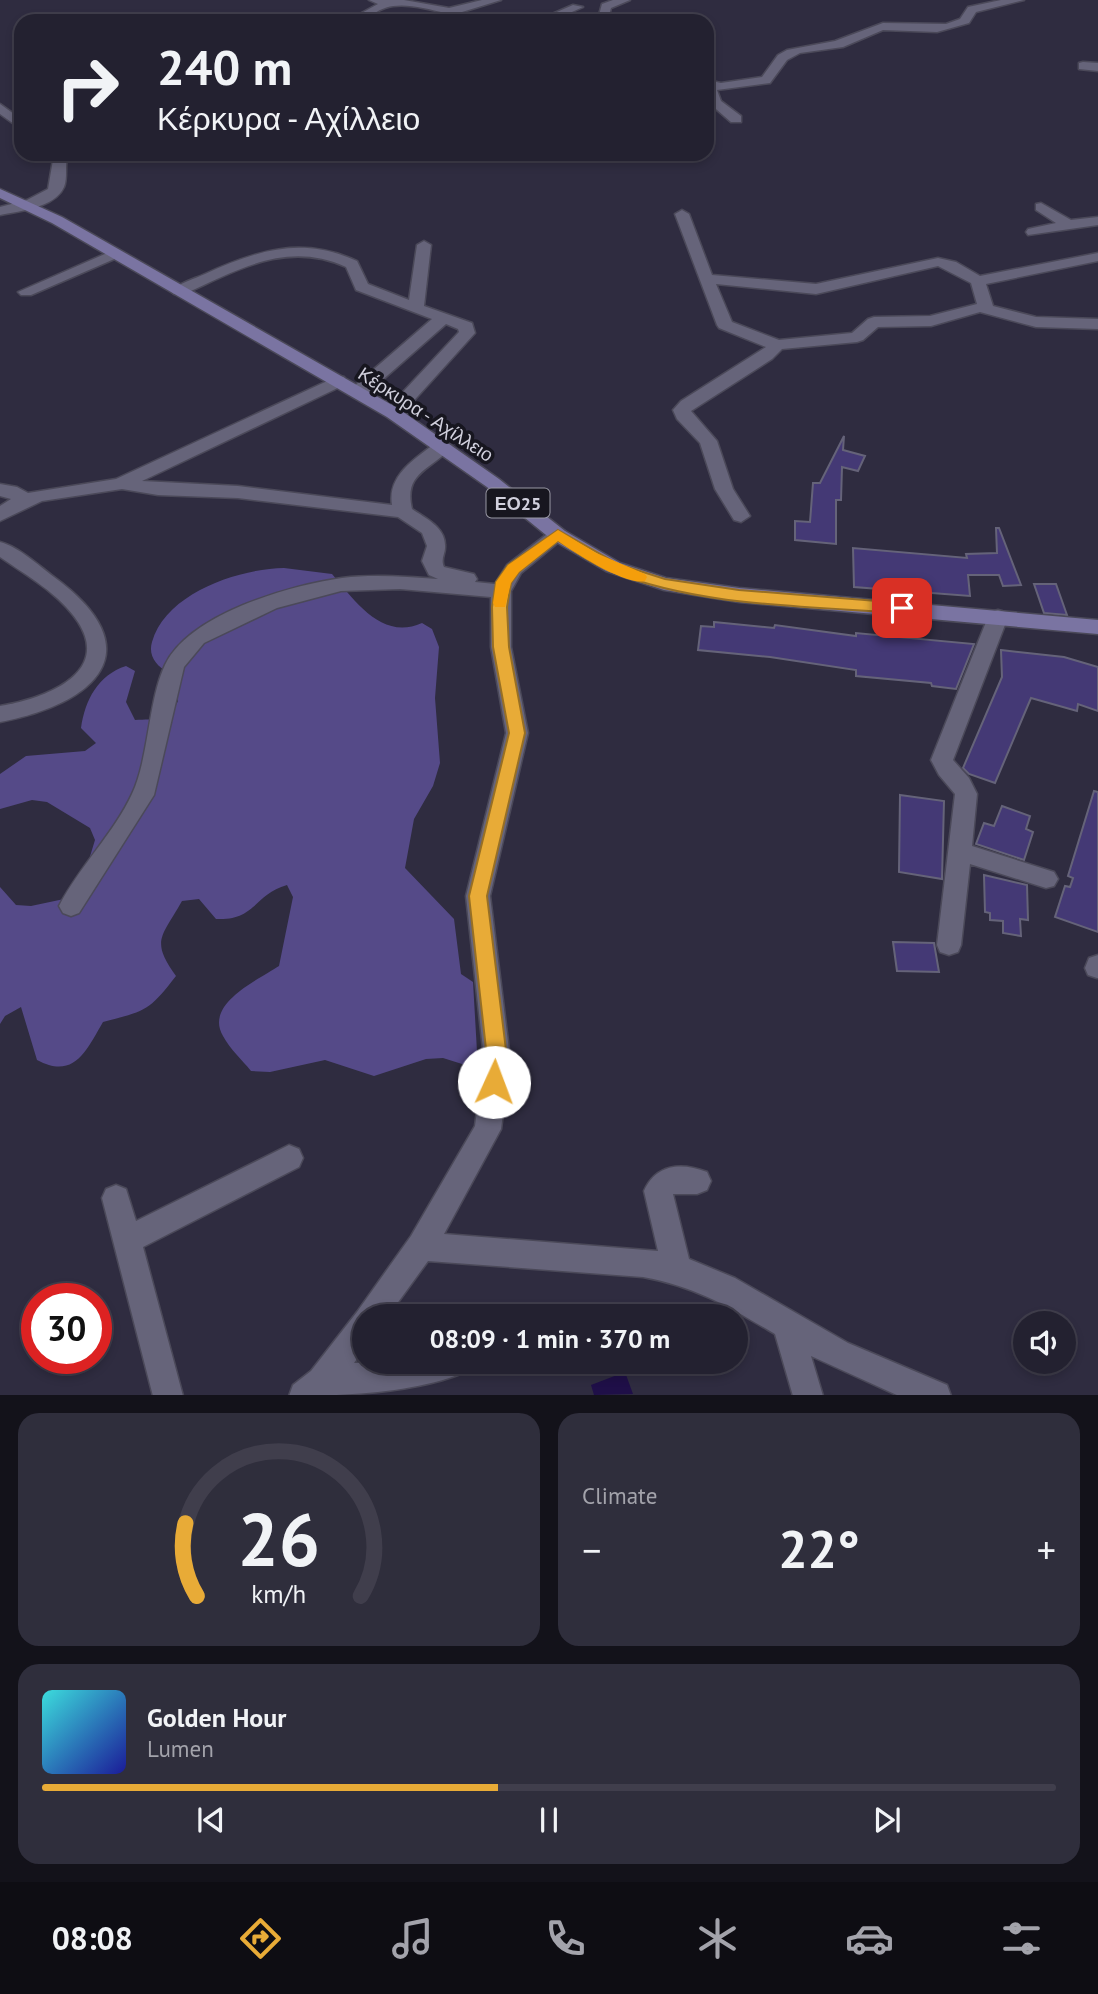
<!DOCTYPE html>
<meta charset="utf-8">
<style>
body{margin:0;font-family:"PT Sans",sans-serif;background:#2f2e3c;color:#f1f3f6;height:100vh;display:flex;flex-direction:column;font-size:26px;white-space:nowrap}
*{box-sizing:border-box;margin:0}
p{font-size:23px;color:#a3a3ab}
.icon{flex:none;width:38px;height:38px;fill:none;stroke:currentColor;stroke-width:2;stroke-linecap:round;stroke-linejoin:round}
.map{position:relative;height:1395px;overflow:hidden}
.panel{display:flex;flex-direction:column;gap:18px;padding:18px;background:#13121a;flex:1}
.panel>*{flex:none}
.banner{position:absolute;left:14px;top:14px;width:700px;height:147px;border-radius:21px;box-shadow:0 4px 10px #0003,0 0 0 2px #403e4c;background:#232130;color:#f1f3f6;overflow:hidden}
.tools{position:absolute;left:1013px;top:1311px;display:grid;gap:14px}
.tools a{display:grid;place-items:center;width:63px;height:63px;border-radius:50%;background:#232130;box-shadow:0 4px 10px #0003,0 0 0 2px #403e4c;font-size:35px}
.speed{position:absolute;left:21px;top:1283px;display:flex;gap:14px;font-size:35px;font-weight:700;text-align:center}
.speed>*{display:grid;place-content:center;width:91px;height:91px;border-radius:50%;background:#232130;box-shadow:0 4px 10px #0003,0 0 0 2px #403e4c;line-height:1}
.speed .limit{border:10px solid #d22;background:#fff;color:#111}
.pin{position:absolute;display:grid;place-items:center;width:60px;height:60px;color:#fff;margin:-30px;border-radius:14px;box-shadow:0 4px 10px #0006}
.me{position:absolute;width:77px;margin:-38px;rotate:2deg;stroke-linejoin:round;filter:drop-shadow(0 0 5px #0008)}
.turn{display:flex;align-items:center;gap:24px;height:147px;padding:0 28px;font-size:32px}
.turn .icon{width:91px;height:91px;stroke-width:2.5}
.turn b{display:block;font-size:49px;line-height:60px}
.big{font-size:52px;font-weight:600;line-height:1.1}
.panel .card{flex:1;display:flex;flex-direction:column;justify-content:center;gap:10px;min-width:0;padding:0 24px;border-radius:21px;background:#2f2e3c}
.panel .dial{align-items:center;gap:0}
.dial svg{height:182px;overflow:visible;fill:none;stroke:#403e4c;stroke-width:7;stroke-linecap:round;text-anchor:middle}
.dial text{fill:#f1f3f6;stroke:none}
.song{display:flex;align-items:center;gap:21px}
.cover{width:84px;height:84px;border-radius:10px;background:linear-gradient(135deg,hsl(180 70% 55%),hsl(240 70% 35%))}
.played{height:7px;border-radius:4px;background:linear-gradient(90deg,#e8ab37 45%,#403e4c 45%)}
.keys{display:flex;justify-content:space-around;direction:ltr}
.heat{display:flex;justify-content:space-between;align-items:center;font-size:38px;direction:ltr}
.panel .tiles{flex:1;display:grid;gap:18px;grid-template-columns:1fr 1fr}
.card:last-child{grid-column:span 2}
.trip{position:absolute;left:352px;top:1304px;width:396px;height:70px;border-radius:35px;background:#232130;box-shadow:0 4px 10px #0003,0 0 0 2px #403e4c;font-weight:600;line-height:70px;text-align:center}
.menu{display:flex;height:112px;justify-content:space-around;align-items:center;background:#0e0d13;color:#a3a3ab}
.menu .icon{width:49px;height:49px}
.menu .current{color:#e8ab37}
.menu b{font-size:32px;color:#f1f3f6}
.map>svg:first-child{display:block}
.forest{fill:#554a88}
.water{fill:#1f0f48}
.building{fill:#443975;stroke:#656379;stroke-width:2}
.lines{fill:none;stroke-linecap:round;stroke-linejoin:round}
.minor-casing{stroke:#4b4959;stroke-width:3}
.major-casing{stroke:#4b4959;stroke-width:3}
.minor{fill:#66647a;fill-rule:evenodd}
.major{fill:#7a74a2;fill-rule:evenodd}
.route{fill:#e8ab37;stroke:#976f24;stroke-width:2}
.slow{fill:#f59e0b}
.labels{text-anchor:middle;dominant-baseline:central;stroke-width:7;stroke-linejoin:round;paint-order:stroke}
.shield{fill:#17161f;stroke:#9998a4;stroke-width:2}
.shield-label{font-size:18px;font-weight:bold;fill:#d1d0dd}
.street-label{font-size:19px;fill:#d1d0dd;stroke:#17161f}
</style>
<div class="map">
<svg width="1098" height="1396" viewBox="0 0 1098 1396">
<rect width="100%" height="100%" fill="#2f2c40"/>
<!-- forest -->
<path class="forest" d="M284 568 332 574C355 601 382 641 422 623L432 629 439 647 435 698 440 763 433 786 414 819 405 868 454 919 461 974 473 982 478 1069 443 1058 426 1059 374 1076 325 1060 270 1072 251 1071C242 1060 230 1049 223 1036 204 1004 258 980 279 966L293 897 287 885C254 894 256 921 216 919L199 899 182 901C162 937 150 940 176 976 149 1011 146 1011 103 1022 86 1051 74 1080 37 1060L21 1007 5 1016 0 1024V887L16 905 31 906 64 899 84 876 95 840 90 828 47 802 32 800 0 809V774L26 756 85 751 96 743 81 728C85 700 98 675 126 666L135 671 126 702 135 720C155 719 169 721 178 701L168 672C156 666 148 655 152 642 166 593 238 569 284 568Z"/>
<!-- water -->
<path class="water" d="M625 1372 633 1394 594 1395 591 1385Z"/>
<!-- building -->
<path class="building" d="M844 436 843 450 865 456 858 471 842 467 841 500H836V544L795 540V521L810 522 813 483H820Z
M996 528H999L1021 585 1003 586 999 575H968L970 596 854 587 853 548 967 558 966 554 997 553Z
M1034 584H1056L1067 615 1044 613Z
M714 622 774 628 775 625 856 636V633L974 644 956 689 932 686 931 683 856 676V670L770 657 698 650 701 626 714 627Z
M1001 650 1064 657 1098 667V711L1078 704 1077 711 1031 698 995 783 969 774 963 768 1002 677Z
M1094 791 1098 792V932L1055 917 1065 886 1070 887 1073 878 1068 876Z
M900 795 944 801 942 879 899 872Z
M1002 806 1030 816 1026 829 1033 832 1024 860 976 844 984 823 994 826Z
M984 875 1027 885 1028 920 1020 919 1021 936 1003 933V921L990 920V913L985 912Z
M893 942 934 943 939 972 897 971Z"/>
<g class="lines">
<!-- minor casing -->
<g class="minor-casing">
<path id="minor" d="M369 0H404L449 8 482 0H501L462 12 491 21C459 21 422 2 393 6 376 8 370 21 347 21L378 4Z
M613 0H630L611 8 608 19 588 21 599 15 602 4Z
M1001 0H1024L976 12 969 23 937 32 883 30 843 47 800 53 787 60 770 83 717 90 721 101 741 116V122H731L709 103 707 80 721 83 762 77 778 55 787 50 835 41 883 23 946 24 960 19 968 7Z
M573 5 583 7 552 21H536Z
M1083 62 1098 63V71L1079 69V63Z
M0 104 21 119V129L0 114Z
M54 154H68C64 165 68 177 64 187 55 208 19 211 0 215V207L27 200 48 189Z
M1041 203 1071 220 1098 217V225L1028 235 1026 232 1028 229 1056 223 1036 210V204Z
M682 210 689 214 712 275 816 284 938 258 956 262 980 276 1098 253V261L986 284 993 306 1036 317 1098 319V329L1036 327 980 312 931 326 878 327 863 340 857 342 782 349 772 359 691 411 717 441 733 489 750 516 741 522 734 520 715 489 700 443 677 419 673 410 681 401 766 347 719 328 717 325 675 214ZM938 266 971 283 977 304 930 316 874 317 868 319 852 333 779 340 732 322 716 284 816 294Z
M424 241 431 245 424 306 472 323 475 333 399 417 393 418 384 413 387 409 459 332 458 329 446 324 363 397 357 398 349 393 351 389 432 319 356 290 346 267C287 240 238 270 184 294H174L171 291C179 283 194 279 205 274 258 250 302 236 357 261L368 284 409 300 417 245Z
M114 250 121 254 119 257 31 295H21L18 292Z
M338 376 344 377 346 381 344 385 142 481 238 486 392 505C387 475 416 458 437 442L443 441 452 446C433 470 403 471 412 509 425 518 445 527 445 545 446 554 440 558 444 567L474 574 477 579 475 582 495 584 507 565 551 531H565L567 535 521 573 511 591V647L528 733 490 896 510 1058 501 1129 444 1234 658 1251 644 1191C656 1164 681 1162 707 1172L711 1181 707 1190 697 1194H673L689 1259 735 1278 848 1343 947 1385 951 1396H899L811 1356 823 1396H793L775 1334C729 1307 697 1287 643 1277L428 1261 388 1316H364V1349L354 1363 467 1362 463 1373C414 1393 341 1396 289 1396L293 1385 311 1371 357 1312 411 1236 475 1126 484 1058 466 896 506 733 491 647V597L400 589 341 591 277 608 204 643 184 667 154 795 79 913 71 916 63 913 59 906C79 867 114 833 132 794 149 758 148 701 165 665 189 614 291 585 342 578 374 574 407 577 438 579L429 575 422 561 427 546 422 533 398 517 238 498 158 495 122 489 42 501 0 521V506L11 499 0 496V484L17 487 28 493 116 479Z
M0 542C19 547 38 565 54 577 154 650 96 704 0 722V706C38 700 113 676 78 622 60 594 27 576 0 557Z
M998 610 1005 612 1008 617 953 760 969 778 977 794 972 846 1054 872 1058 879 1054 886 1046 888 970 864 961 945 958 952 949 955 940 952 937 945 955 794 939 775 931 760 988 617 991 612Z
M1098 955V978H1097L1088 975 1085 968 1089 958Z
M289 1145 299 1149 303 1158 299 1167 143 1247 183 1396H153L102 1198 106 1189 116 1185 126 1189 136 1221Z"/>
</g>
<!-- major casing -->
<g class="major-casing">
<path id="major" d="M0 189 62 217 399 409 499 479 565 531 620 563 666 578 739 588 1098 620V634L739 602 664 590 606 571 551 539 487 487 387 417 52 223 0 198Z"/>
</g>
<!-- minor -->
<use href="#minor" class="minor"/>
<!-- major -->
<use href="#major" class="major"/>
</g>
<!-- route -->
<path class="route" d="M558 530 618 564 665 579 739 590 902 603 909 608 902 613C806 606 700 607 610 571 592 564 575 551 558 541L519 572 511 583 507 607 509 647 525 733 487 896 507 1058 501 1088 494 1091 487 1088 484 1082 487 1058 469 896 509 733 493 647 492 607 496 582 508 565Z"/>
<!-- slow -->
<path class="slow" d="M558 530 596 553 645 574 647 577 645 581C626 586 575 553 558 541L519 572 511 583 505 607H495L493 603 496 582 508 565Z"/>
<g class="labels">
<!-- shield labels -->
<rect class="shield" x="486.5" y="488.5" width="63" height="29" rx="5"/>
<g class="shield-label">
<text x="518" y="503">ΕΟ25</text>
</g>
<!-- street labels -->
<g class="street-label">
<text transform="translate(426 414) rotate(33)">Κέρκυρα - Αχίλλειο</text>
</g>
</g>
</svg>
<div class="tools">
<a><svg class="icon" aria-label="sound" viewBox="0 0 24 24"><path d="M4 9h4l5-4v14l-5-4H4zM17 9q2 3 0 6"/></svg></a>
</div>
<div class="speed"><div class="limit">30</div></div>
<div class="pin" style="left:902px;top:608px;background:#d93025"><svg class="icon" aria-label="arrive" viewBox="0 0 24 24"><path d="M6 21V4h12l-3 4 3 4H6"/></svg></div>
<svg class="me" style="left:494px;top:1082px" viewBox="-20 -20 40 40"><circle r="19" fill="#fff"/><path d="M0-13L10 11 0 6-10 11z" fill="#e8ab37"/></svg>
<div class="trip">08:09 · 1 min · 370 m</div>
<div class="banner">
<div class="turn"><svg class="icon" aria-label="right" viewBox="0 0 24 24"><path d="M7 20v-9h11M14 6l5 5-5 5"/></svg><div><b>240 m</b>Κέρκυρα - Αχίλλειο</div></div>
</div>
</div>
<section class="panel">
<div class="tiles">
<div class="card dial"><svg viewBox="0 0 100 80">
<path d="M14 69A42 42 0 1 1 86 69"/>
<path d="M14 69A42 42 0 0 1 9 37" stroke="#e8ab37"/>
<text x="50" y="56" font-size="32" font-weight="700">26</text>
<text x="50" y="72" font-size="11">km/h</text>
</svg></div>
<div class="card"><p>Climate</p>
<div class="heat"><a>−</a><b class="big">22°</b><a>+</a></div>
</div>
<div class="card">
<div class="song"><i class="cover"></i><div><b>Golden Hour</b><p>Lumen</p></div></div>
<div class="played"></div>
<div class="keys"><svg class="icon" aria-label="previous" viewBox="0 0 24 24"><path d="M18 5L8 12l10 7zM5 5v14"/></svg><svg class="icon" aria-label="pause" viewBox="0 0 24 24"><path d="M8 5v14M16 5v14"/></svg><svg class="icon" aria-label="next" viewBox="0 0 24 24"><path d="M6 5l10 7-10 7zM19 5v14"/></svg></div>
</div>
</div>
</section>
<nav class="menu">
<b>08:08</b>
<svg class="icon current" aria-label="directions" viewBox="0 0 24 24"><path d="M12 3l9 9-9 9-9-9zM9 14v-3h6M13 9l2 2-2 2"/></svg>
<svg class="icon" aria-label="music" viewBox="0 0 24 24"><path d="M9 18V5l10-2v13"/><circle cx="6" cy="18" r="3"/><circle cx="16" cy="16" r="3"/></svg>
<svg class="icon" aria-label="phone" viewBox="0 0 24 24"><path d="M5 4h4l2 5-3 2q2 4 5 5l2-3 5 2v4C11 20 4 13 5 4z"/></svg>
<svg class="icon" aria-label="climate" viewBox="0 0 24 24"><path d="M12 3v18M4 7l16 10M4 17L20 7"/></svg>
<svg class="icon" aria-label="car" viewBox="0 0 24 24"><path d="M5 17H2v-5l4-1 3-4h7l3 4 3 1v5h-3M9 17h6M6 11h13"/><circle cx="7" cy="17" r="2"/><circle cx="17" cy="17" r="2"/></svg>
<svg class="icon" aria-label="filters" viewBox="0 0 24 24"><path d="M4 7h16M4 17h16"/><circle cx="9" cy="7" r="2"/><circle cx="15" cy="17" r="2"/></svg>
</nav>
